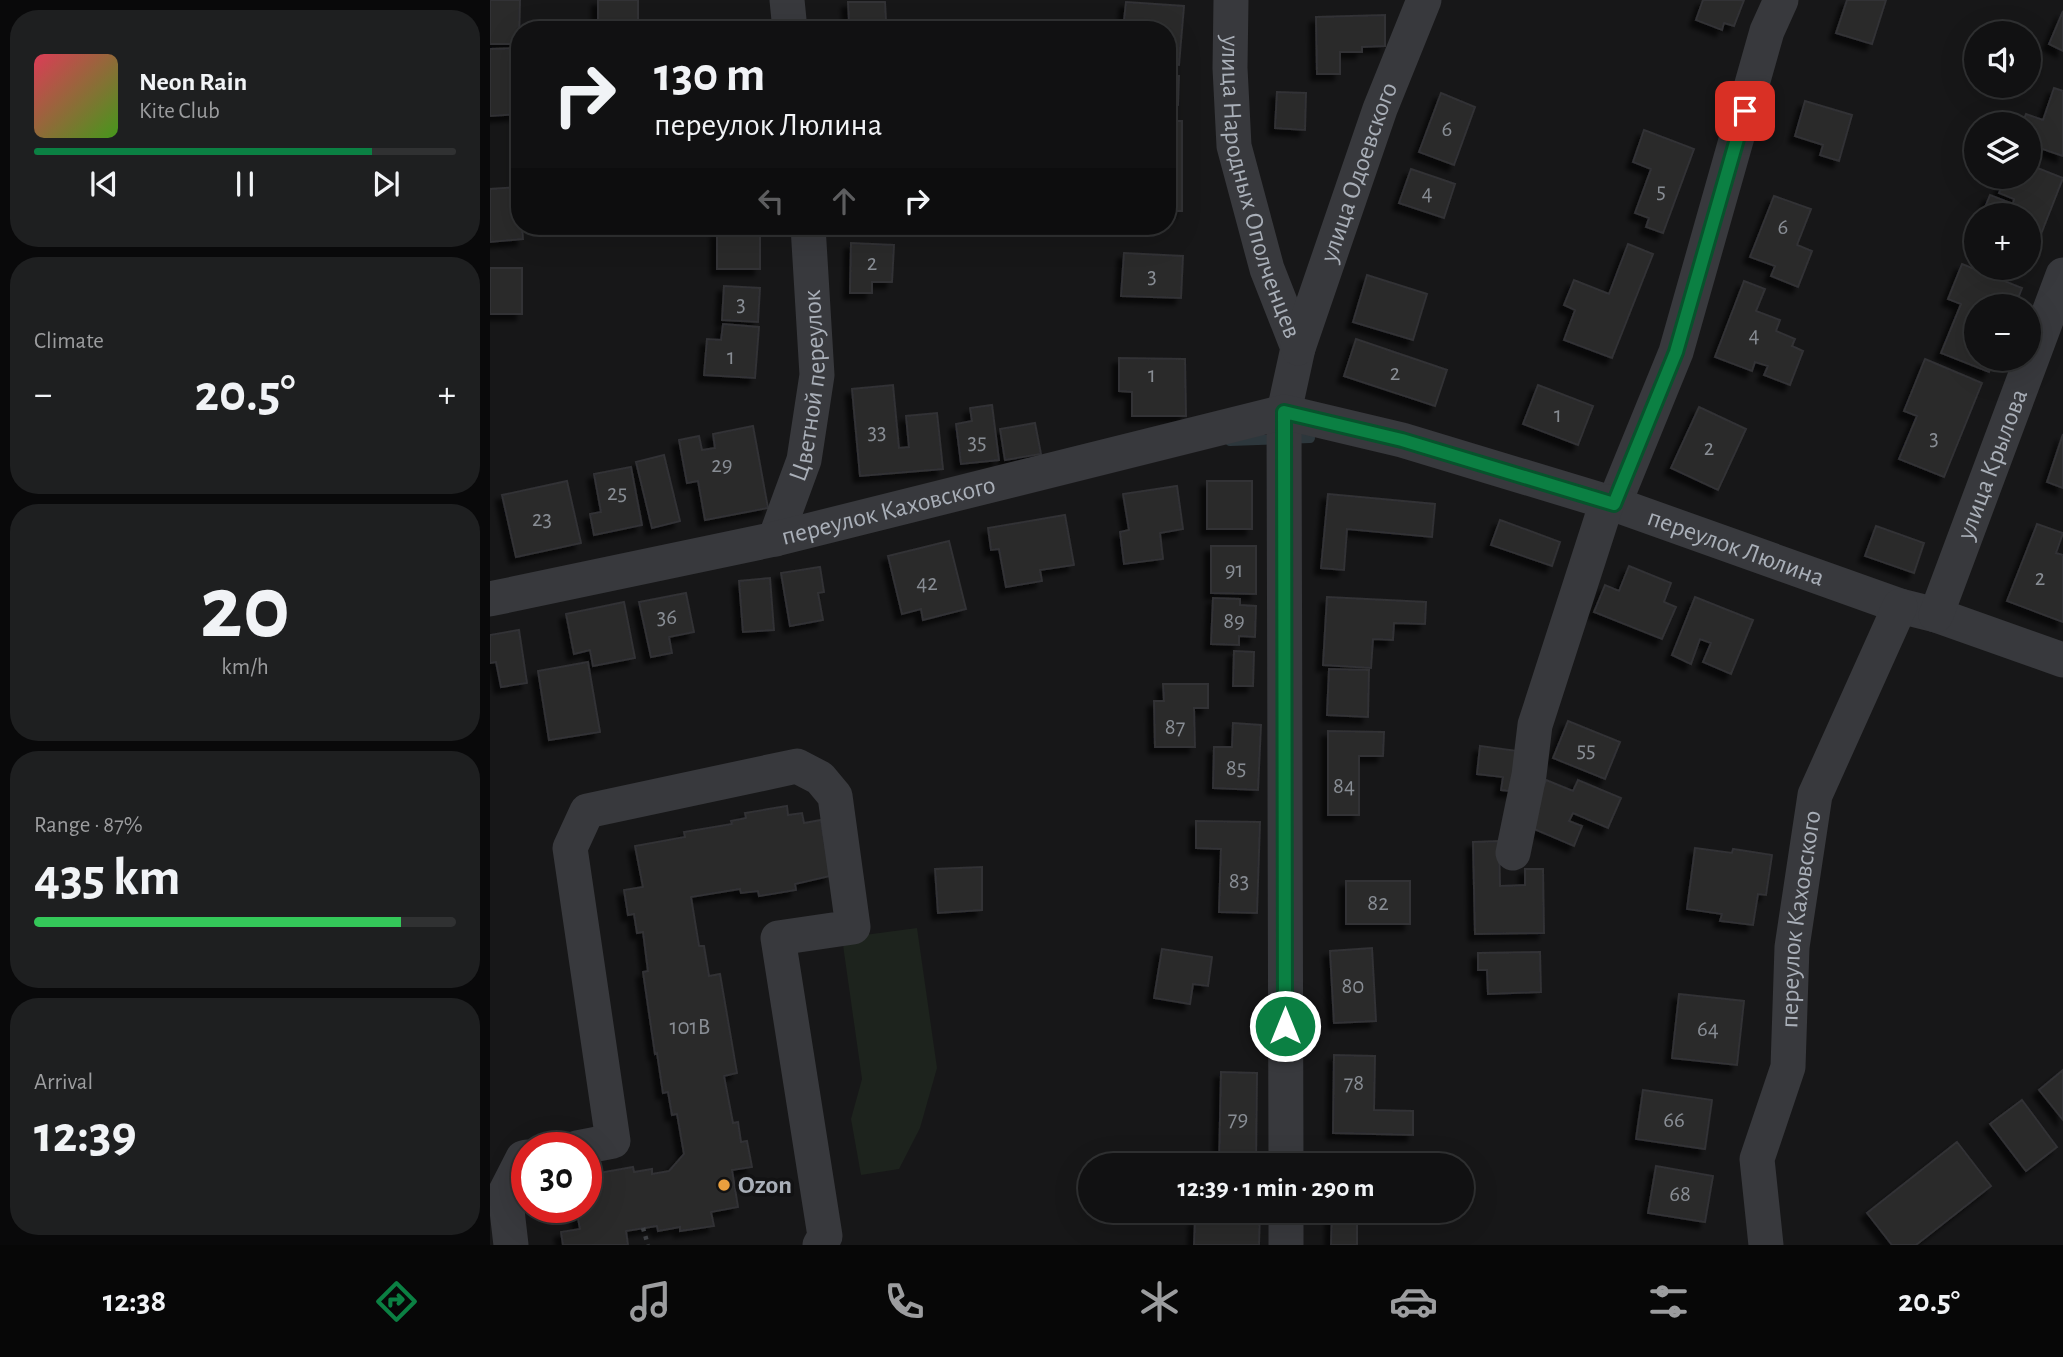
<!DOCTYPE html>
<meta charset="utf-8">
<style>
body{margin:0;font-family:"Alegreya Sans",sans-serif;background:#1e1f20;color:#f1f3f6;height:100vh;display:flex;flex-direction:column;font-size:26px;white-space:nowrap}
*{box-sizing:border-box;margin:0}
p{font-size:23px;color:#9c9d9f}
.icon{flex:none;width:38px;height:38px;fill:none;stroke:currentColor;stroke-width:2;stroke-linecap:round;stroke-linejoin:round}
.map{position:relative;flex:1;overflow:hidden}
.drawer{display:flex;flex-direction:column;gap:10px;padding:10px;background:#09090a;width:490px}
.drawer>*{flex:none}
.top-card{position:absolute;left:21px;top:21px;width:665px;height:214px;border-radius:28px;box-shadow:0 7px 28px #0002,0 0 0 2px #303132;background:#111112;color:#f1f3f6;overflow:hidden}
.fabs{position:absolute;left:1474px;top:21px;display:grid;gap:14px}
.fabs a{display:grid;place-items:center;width:77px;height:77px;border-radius:50%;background:#111112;box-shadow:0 7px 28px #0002,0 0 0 2px #303132;font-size:35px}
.speed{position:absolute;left:21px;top:1132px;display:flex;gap:14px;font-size:35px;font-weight:700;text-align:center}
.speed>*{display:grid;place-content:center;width:91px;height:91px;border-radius:50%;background:#111112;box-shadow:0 7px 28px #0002,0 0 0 2px #303132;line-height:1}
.speed .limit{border:10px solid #d22;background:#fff;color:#111}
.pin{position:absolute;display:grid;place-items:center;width:60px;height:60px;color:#fff;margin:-30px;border-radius:14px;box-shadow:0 4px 10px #0006}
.me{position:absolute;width:77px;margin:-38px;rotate:0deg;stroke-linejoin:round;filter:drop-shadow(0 0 5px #0008)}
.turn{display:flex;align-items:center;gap:24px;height:147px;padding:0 28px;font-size:32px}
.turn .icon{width:91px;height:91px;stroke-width:2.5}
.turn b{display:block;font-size:49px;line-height:60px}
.lanes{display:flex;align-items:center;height:66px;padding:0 28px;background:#0003;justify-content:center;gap:35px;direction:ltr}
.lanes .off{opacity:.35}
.big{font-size:52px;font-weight:600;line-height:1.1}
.drawer .widget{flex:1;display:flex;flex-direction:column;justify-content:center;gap:10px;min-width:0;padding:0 24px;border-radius:28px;background:#1e1f20}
.drawer .dial{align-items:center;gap:0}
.dial b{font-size:91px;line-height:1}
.song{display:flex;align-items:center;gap:21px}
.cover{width:84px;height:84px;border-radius:10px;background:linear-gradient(135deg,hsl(350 70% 55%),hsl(100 70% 35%))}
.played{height:7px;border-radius:4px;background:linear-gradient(90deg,#0b8043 80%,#303132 80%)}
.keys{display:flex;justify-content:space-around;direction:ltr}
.heat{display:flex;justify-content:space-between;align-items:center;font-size:38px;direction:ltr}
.charge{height:10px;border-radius:5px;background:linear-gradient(90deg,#34c759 87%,#303132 0)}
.trip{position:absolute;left:588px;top:1153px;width:396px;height:70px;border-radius:35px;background:#111112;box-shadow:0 7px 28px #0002,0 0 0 2px #303132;font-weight:600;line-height:70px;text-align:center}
.tab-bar{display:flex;height:112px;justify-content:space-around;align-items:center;background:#070707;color:#9c9d9f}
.tab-bar .icon{width:49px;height:49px}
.tab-bar .on{color:#0b8043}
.tab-bar b{font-size:32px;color:#f1f3f6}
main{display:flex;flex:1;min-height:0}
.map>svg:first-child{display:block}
.green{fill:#1d231d}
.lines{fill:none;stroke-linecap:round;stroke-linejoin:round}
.stream{stroke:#2d373c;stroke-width:10}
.building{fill:#2a2a2c;stroke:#313134;stroke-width:2;filter:url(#shadow)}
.path{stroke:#3e4044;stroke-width:4.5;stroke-dasharray:3.5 5;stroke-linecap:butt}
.minor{stroke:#38393d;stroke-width:35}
.route-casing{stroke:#07532c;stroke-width:18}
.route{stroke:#0b8043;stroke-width:12}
.poi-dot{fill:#e99f3e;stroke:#121213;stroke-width:2.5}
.labels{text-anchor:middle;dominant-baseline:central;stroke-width:7;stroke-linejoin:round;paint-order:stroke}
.number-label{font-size:23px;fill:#888d94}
.street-label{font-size:26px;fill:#a9afb8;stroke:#121213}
.poi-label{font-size:26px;font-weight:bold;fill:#a9afb8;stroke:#121213;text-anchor:start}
</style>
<main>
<section class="drawer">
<div class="widget">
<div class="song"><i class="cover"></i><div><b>Neon Rain</b><p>Kite Club</p></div></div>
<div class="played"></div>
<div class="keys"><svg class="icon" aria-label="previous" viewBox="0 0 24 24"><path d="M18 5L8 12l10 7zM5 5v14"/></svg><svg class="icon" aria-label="pause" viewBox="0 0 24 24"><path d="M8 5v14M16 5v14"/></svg><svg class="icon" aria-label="next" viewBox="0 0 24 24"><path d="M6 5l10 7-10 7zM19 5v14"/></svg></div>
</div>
<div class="widget"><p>Climate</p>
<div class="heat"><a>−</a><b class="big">20.5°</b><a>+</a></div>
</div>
<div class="widget dial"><b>20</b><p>km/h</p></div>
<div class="widget"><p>Range · 87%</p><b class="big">435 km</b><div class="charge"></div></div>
<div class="widget"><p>Arrival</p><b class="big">12:39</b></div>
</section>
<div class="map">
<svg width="1573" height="1245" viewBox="0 0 1573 1245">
<defs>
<filter id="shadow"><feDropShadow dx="-6" dy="6" stdDeviation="2" flood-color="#0009"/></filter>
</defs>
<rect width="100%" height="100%" fill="#171718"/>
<!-- green -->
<path class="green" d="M427 928 447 1068 430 1128 409 1169 371 1175 361 1119 372 1079 352 938Z"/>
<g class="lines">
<!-- stream -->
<path class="stream" d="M740 441 820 438"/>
</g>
<!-- building -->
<path class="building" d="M0 0H30L29 44H0Z
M108 0H148V25H108Z
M1213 0H1254L1244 26 1234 23 1232 30 1206 20Z
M1357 0H1396L1382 44 1346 33Z
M358 2H395L396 21H359Z
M636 2 694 6 689 65 677 64V30H633Z
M1573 11V51L1559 44Z
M895 15V46L872 47V52H850V74H827L826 17Z
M30 48V114L0 116V49Z
M677 76H689L688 105H677Z
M1564 88 1573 91V156L1538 144V124H1532L1536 114 1553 120Z
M787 92 816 93 815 130 785 128Z
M951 93 985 107 964 165 929 152Z
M1315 101 1362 115 1349 161 1330 155 1333 145 1305 136Z
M677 121H692V211H677Z
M1154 130 1204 149 1173 233 1156 227 1159 218 1145 213 1161 169 1143 162Z
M1545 167 1573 178 1542 257 1538 256V215H1492L1500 195 1523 204 1524 199 1509 193 1516 177H1541Z
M921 169 965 184 954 218 909 203Z
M29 187 30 226H32L33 239 0 242V189Z
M1284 196 1321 209 1307 245 1322 251 1308 287 1281 276 1285 266 1260 257Z
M227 231H270V269H227Z
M361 243 404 245 402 282H382V293H360Z
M1138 244 1163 254 1122 358 1074 340 1085 310 1074 305 1084 280 1119 294Z
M634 253 693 256 691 298 631 296Z
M1472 264 1532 288 1525 306H1486V359H1504L1499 372 1451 353 1471 304 1458 299Z
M0 268H32V314H0Z
M877 275 937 294 923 340 863 322Z
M1254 281 1275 289 1266 311 1290 320 1286 331 1305 339 1302 346 1313 351 1300 385 1274 375 1278 366 1265 362 1262 371 1225 357Z
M234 286 270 288 268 322 232 320Z
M233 324 269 327 265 378 214 375 217 339 231 340Z
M866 339 957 370 945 406 854 376Z
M629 358 695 359 696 416H642V392L629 391Z
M1435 359 1492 383 1454 477 1409 459 1427 416 1414 411Z
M403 385 409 448 419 447 416 416 447 413 453 469 370 476 362 389Z
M1048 385 1103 406 1088 445 1033 424Z
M502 405 509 460 471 464 466 424 482 421 480 408Z
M1209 407 1256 429 1228 490 1181 468Z
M545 423 551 454 515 460 510 429Z
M263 426 278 508 215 520 208 481 197 483 189 440 209 436 212 450 225 448 223 434Z
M1573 434V488L1557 482Z
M174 455 190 521 162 528 146 462Z
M141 467 152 525 104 535 100 514 111 512 104 474Z
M77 481 91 543 26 557 12 495Z
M717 481H762V529H717Z
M687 486 693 529 670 533 673 559 634 564 630 532 639 530 633 494Z
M838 494 945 504 942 537 857 529 854 570 831 568Z
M575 515 584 565 550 570 552 581 516 587 509 549 501 550 498 528Z
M1010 520 1070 542 1062 566 1001 545Z
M1547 524 1573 533 1566 553 1573 555V622L1517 601Z
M1386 526 1434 543 1424 573 1375 556Z
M459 541 476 609 433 620 431 609 412 614 398 556Z
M721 546H766V594L721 593Z
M1139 566 1181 583 1174 602 1186 607 1172 639 1104 612 1115 585 1129 591Z
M330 567 334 592 328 593 333 620 300 626 291 573Z
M280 578 284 630 253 632 249 581Z
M196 593 204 632 179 637 182 653 161 657 149 602Z
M837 597 936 602 935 624 904 623 903 640 883 639 881 668 833 665Z
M1205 597 1263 620 1241 674 1213 662 1221 643 1210 639 1201 664 1182 655Z
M723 598 750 599V605L766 606 765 637 749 636V645L721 644Z
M134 602 145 658 103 666 100 650 84 654 76 614Z
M29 630 37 683 11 687 6 662 0 663V635Z
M744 651 764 652 763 686H743Z
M98 662 110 732 59 740 48 671Z
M839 669 879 670 878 717 837 715Z
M673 684H718V708H704L705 747H665L664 701H674Z
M1078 721 1130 742 1115 779 1063 758Z
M743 723 771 725 768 790 723 788 724 747H742Z
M838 731 894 732 893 756H869V815H838Z
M990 746 1035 752 1030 792 1011 790 1013 777 987 774Z
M1056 780 1083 791 1088 780 1131 798 1118 828 1083 813 1079 821 1092 826 1084 846 1037 826Z
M297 806 298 815 312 813 314 823 331 820 340 876 305 884 306 890 269 896 268 891 251 893 250 889 201 897 209 946H214L219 976 230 974 247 1073 234 1076 243 1123 248 1122 251 1142 257 1141 262 1167 242 1170 248 1207 221 1212 224 1226 190 1231V1227L168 1231 167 1226 136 1231 138 1245H73L71 1232 90 1229 86 1208H96V1191L112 1188 109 1173 143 1167 144 1172 162 1169V1174L179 1171 194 1154 187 1114 182 1115 178 1092 173 1093 167 1053 165 1054 153 972 158 971 153 932 147 933 144 914 138 915 134 890 153 887 145 846 195 837 194 832 242 824 241 821 256 818 255 813Z
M706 821 770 822 767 913 729 912 731 849 706 848Z
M1009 841 1010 886 1035 885V869H1053L1054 933 985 934 983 842Z
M1205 848 1242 853 1243 849 1282 855 1276 895 1268 894 1263 925 1230 921 1232 914 1197 909Z
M492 867V910L448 913 445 869Z
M856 881H920V924H856Z
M882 948 886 1021 844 1023 840 951Z
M672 949 722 957 718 986 703 984 700 1004 664 998Z
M1050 952 1051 992 998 994 997 970H988V953Z
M1189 994 1254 1001 1247 1065 1182 1058Z
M844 1055 885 1056 884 1110 923 1111V1135L843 1133Z
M1573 1070V1120L1549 1090Z
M731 1072 767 1073 766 1166H729Z
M1153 1090 1222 1100 1215 1149 1146 1139Z
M1532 1100 1567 1147 1536 1171 1500 1124Z
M1467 1142 1501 1186 1426 1245H1402L1377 1213Z
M1166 1166 1223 1176 1215 1222 1158 1213Z
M754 1211H770L769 1245H704L705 1220 754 1221Z
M842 1211H867V1245H841Z"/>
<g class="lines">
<!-- path -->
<path class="path" d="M153 1228 158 1245"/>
<!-- minor -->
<g class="minor">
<path d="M297 0 300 30"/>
<path id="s1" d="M741 0 740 68 744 146 777 269 808 348 794 412 796 1166"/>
<path id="s2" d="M808 348 890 109 934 0"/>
<path d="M1124 504 1186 352 1277 31 1291 0"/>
<path id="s3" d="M285 539 314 460 327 375 318 226"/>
<path id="s4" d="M0 599 285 539 794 412 912 440 1124 504 1410 606 1446 615 1573 660"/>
<path id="s5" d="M1446 615 1573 275"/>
<path d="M1023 853 1039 775 1045 725 1117 502"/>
<path d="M87 1148 123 1141 80 848 97 811 307 766 330 778 345 796 363 927 288 938 335 1236 330 1245"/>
<path d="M796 1211V1245"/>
<path d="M21 1245 15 1193 33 1158 37 1157"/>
<path id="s6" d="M1276 1245 1267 1159 1298 1067 1302 947 1325 795 1410 606"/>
</g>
</g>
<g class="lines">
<!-- route casing -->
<g class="route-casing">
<path id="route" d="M795 1026 794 412 912 440 1124 504 1186 352 1255 111"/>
</g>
<!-- route -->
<use href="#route" class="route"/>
</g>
<!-- markers -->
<circle class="poi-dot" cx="234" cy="1185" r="7"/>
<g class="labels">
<!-- number labels -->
<g class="number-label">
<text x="957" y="129">6</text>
<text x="1171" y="191">5</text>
<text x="937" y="193">4</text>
<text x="1293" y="227">6</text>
<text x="382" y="263">2</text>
<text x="662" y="276">3</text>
<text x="251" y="304">3</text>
<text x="1264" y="335">4</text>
<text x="241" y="357">1</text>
<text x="905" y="373">2</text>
<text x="662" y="375">1</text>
<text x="1068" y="415">1</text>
<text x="387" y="432">33</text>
<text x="1444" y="438">3</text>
<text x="487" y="442">35</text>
<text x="1219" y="448">2</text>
<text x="232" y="465">29</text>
<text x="127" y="493">25</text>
<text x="52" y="519">23</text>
<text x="744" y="570">91</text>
<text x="1550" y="578">2</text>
<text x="437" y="583">42</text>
<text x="177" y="617">36</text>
<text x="744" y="621">89</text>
<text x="685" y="727">87</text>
<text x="1096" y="750">55</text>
<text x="746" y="768">85</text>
<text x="854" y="786">84</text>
<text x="749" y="881">83</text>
<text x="888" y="903">82</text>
<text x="863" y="986">80</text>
<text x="200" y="1027">101В</text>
<text x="1218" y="1029">64</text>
<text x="864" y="1083">78</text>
<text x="748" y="1119">79</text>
<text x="1184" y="1120">66</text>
<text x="1190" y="1194">68</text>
</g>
<!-- street labels -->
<g class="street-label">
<text stroke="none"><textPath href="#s2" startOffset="186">улица Одоевского</textPath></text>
<text stroke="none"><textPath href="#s1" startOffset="191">улица Народных Ополченцев</textPath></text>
<text stroke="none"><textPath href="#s3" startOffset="159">Цветной переулок</textPath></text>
<text stroke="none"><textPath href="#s5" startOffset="161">улица Крылова</textPath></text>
<text stroke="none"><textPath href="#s4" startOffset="408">переулок Каховского</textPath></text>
<text stroke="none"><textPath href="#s4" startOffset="1288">переулок Люлина</textPath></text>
<text stroke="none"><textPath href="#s6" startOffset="332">переулок Каховского</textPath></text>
</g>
<!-- poi labels -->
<g class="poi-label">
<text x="248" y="1185">Ozon</text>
</g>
</g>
</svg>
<div class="fabs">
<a><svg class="icon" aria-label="sound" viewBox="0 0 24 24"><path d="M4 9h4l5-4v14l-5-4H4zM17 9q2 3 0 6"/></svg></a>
<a><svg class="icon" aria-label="layers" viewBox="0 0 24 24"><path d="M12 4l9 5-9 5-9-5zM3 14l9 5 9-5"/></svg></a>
<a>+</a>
<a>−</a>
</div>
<div class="speed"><div class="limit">30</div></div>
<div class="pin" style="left:1255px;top:111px;background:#d93025"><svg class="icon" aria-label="arrive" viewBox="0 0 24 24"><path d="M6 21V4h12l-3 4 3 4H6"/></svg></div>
<svg class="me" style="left:795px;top:1026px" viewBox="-20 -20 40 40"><circle r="17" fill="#0b8043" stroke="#fff" stroke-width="3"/><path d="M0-11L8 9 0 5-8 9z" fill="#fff"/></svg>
<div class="trip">12:39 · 1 min · 290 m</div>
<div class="top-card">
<div class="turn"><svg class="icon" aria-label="right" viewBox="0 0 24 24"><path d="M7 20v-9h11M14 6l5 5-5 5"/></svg><div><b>130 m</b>переулок Люлина</div></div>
<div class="lanes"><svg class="icon off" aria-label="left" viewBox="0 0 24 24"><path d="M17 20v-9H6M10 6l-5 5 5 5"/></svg><svg class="icon off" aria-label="ahead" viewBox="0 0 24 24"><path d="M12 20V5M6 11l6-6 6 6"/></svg><svg class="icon" aria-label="right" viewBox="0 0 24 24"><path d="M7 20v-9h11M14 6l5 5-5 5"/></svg></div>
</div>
</div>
</main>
<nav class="tab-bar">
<b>12:38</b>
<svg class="icon on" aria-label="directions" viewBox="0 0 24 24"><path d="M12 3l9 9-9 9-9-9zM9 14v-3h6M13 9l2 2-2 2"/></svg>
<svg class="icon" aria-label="music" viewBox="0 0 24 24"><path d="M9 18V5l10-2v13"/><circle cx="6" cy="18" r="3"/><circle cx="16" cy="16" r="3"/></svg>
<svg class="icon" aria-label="phone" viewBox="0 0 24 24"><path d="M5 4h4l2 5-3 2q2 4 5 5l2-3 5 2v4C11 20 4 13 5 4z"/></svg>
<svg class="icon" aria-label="climate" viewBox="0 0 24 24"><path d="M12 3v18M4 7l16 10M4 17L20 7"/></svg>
<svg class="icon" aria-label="car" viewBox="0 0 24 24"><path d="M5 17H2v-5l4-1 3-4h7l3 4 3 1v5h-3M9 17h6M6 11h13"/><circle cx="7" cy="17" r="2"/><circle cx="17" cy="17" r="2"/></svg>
<svg class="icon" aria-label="filters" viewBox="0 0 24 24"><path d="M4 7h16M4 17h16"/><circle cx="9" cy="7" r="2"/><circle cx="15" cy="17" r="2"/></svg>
<b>20.5°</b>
</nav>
